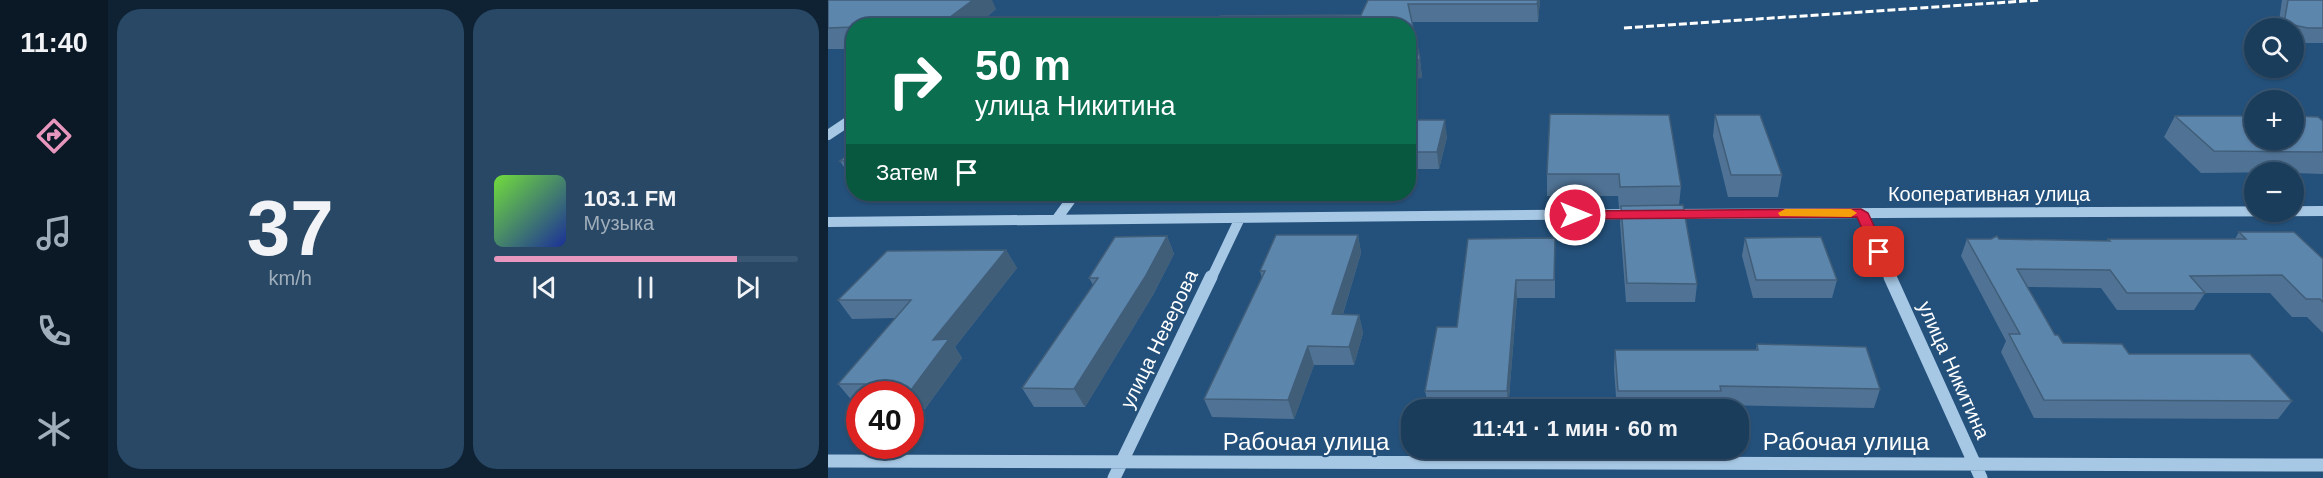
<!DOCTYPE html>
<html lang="ru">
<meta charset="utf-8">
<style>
body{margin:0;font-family:Helvetica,sans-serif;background:#284865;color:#f1f3f6;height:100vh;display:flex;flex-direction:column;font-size:22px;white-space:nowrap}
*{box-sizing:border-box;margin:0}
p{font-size:20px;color:#a0aebb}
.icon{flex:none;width:33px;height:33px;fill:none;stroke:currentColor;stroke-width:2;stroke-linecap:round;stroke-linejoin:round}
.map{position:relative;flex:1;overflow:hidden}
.details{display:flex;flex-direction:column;gap:9px;padding:9px;background:#0f2233;width:720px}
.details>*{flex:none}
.guide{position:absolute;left:18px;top:18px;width:570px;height:183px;border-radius:24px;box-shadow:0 2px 4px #0004,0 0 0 2px #395672;background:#0b6e4f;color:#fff;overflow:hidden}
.buttons{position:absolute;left:1416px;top:18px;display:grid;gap:12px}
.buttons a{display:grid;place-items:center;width:60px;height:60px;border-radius:50%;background:#1b3d5c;box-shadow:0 2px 4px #0004,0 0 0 2px #395672;font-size:30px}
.speed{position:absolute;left:18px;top:381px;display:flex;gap:12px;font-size:30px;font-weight:700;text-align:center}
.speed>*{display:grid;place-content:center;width:78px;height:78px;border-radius:50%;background:#1b3d5c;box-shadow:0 2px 4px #0004,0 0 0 2px #395672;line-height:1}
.speed .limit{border:9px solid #d22;background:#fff;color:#111}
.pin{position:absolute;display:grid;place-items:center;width:51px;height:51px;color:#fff;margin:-26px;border-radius:12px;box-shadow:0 3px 9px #0006}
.me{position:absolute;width:66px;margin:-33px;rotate:90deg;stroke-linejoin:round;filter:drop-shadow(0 0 4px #0008)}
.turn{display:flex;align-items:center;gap:21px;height:126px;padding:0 30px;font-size:27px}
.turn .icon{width:78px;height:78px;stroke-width:2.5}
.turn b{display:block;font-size:42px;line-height:51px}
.then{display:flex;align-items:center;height:57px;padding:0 30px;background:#0003;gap:12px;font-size:22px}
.details .card{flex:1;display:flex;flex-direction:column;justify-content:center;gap:9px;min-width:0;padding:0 21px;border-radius:24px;background:#284865}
.details .dial{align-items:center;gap:0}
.dial b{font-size:78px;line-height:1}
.song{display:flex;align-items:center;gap:18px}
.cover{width:72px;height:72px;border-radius:9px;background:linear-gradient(135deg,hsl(100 70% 55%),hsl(230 70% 35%))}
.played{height:6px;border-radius:3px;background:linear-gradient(90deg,#e797bd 80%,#395672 80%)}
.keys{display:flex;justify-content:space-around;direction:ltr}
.details .tiles{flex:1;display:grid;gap:9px;grid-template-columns:repeat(2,1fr)}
.trip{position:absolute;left:573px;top:399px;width:348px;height:60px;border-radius:24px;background:#1b3d5c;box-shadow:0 2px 4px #0004,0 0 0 2px #395672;font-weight:600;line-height:60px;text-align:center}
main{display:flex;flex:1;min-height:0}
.dock{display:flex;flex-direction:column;width:108px;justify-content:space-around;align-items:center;background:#0b1825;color:#a0aebb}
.dock .icon{width:42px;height:42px}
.dock .current{color:#e797bd}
.dock b{font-size:27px;color:#f1f3f6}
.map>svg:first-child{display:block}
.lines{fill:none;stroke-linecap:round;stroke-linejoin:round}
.minor-far2{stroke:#a7c8e5;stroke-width:8}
.minor-far1{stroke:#a7c8e5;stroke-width:10}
.minor{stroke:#a7c8e5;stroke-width:13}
.rail{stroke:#fff;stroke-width:3;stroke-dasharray:8 3;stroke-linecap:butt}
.wall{fill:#507395}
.shaded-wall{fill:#415e79}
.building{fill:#5d86ad;stroke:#415e79;stroke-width:1.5}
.route{fill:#e11d48;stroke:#92132f;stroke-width:1.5}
.slow{fill:#f59e0b}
.labels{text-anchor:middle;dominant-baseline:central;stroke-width:4.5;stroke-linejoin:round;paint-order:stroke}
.street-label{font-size:20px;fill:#fff;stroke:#24517b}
.near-street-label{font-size:24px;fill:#fff;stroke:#24517b}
</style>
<main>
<nav class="dock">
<b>11:40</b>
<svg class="icon current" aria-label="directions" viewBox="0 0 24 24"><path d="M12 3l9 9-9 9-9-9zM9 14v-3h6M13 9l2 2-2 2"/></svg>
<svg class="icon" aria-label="music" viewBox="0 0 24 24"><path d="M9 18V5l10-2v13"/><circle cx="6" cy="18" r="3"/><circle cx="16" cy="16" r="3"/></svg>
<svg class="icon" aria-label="phone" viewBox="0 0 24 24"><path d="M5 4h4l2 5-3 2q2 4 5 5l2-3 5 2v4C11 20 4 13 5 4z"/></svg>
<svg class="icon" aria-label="climate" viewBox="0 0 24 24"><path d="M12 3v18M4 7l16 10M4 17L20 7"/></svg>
</nav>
<section class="details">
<div class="tiles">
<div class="card dial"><b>37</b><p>km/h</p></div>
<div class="card">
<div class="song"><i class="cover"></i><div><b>103.1 FM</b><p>Музыка</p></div></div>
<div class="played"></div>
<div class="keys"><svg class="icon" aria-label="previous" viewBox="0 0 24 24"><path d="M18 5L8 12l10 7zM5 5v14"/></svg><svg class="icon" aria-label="pause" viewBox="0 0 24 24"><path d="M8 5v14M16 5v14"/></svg><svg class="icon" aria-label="next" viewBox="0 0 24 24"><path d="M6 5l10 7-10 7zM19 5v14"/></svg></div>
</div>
</div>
</section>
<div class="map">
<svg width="1495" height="478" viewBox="0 0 1495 478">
<rect width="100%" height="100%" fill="#24517b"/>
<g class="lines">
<!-- minor-far2 -->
<path class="minor-far2" d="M19 123 26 118"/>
<!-- minor-far1 -->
<path class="minor-far1" d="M0 135 21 121
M1033 213 1063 279
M843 214 1495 211
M228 220 247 194
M0 222 807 214
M383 279 412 218"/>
<!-- minor -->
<path class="minor" d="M1062 277 1153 478
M0 461 1495 465
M286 478 383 277"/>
<!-- rail -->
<path class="rail" d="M796 28 1212 0"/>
</g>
<!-- wall -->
<path class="wall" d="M0 0 168 9 148 26H26V49H0Z
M540 0H712L710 22H584L592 59 594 78 533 15Z
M1454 0H1495V43H1471L1466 42V28H1450Z
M722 114 853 186 851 205 869 284 867 302H798L792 223 793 209H791L790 196H719V174Z
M887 115 954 175 950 197H900L885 136Z
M1347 116 1495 121V174L1466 173V172L1373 173 1336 137Z
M580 120 619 137 611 169H580Z
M26 150V181H25L12 161Z
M1411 232 1495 259V333L1479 317H1464L1442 293H1377L1366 310H1289L1273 288 1199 287 1227 335 1235 343 1301 354 1464 401 1450 419 1206 418 1173 352 1178 341 1133 256 1139 239 1279 241 1280 239H1407Z
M530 235 533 253 515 314 531 315 535 333 526 365H486L466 419 384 417 376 399 434 278 432 271Z
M339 236 346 254 325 295 257 407H206L194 388 265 285 261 278Z
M917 238 1009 280 1004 298H925L914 256Z
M640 239 727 256V298H689L680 410 601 409 597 391 629 327Z
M178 250 189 268 127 347 134 358 97 409H82V394H32V403H26L10 384 67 318 24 319 10 300Z
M929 344 1052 389 1046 408 891 405 890 409 789 410 786 369 787 350H928Z"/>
<!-- shaded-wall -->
<path class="shaded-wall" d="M145 0H164L168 9 148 26H110Z
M710 0H712L710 22 709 4Z
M592 59 594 78 580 80V60Z
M617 120 619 137 611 169 609 152Z
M530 235 533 253 509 333 504 314Z
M339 236 346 254 325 295 257 407 246 389Z
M178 250 189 268 127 347 134 358 97 409 83 390 105 340Z
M688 280 689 298 680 410 679 391Z
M531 315 535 333 526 365 521 347Z
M480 346 486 365 466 419 460 400Z"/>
<!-- building -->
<path class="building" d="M0 0H145L110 26H26V27L0 28Z
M540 0H710L709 4H580L592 59 580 60V26H386L392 16 533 15Z
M1460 0H1495V28H1480L1456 23Z
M722 114 841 115 853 186 792 187 791 174H719Z
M887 115H932L954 175H903Z
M1347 116H1426V140H1466V116L1490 117 1495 121V152L1386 151Z
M580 120H617L609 152H580Z
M26 150V161H12Z
M855 205 869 284 799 283 793 206Z
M1411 232H1466L1495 259V302L1492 299H1478L1454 275 1362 276 1377 293H1299L1282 270 1189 269 1227 335H1230L1235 343 1294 344 1301 354H1422L1464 401 1216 400 1181 334H1192L1139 239H1163L1169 236 1171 239 1282 241 1280 239H1418Z
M448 235H530L504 314 531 315 521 347 480 346 460 400 376 399 437 271H432Z
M339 236 317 277 246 389 194 388 270 278H261L287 237Z
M993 237 1009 280H928L917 238Z
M727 238 726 280H688L679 391H597L609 327H629L640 239Z
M178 250 105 340 121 339 83 390 36 392 43 384H10L83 300H10L59 251Z
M929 344 1038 347 1052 389 892 386 893 391H790L787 350H930Z"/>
<!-- route -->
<path class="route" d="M1033 209 1040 213 1058 252 1056 255H1046L1029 217 747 219 740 215 747 211Z"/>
<!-- slow -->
<path class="slow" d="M957 209H1023L1029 213 1023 217 952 216 950 213Z"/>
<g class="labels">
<!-- street labels -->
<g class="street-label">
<text x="1161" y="194">Кооперативная улица</text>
<text transform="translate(331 339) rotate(-64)">улица Неверова</text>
<text transform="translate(1126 370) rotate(66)">улица Никитина</text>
</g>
<!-- near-street labels -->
<g class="near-street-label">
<text x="478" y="441">Рабочая улица</text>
<text x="1018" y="441">Рабочая улица</text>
</g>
</g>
</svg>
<div class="buttons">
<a><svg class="icon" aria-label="search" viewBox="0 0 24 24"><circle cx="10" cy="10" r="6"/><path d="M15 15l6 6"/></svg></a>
<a>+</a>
<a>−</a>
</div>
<div class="speed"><div class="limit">40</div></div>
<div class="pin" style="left:1051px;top:252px;background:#d93025"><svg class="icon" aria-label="arrive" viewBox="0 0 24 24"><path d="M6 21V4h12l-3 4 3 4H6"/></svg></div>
<svg class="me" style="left:747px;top:215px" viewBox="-20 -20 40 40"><circle r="17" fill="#e11d48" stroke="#fff" stroke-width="3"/><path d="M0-11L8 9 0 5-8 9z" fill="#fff"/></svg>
<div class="trip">11:41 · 1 мин · 60 m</div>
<div class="guide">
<div class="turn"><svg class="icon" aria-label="right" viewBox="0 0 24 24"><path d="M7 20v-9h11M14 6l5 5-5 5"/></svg><div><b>50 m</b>улица Никитина</div></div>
<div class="then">Затем<svg class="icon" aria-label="arrive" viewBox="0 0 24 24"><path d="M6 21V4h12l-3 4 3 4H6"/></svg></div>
</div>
</div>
</main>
